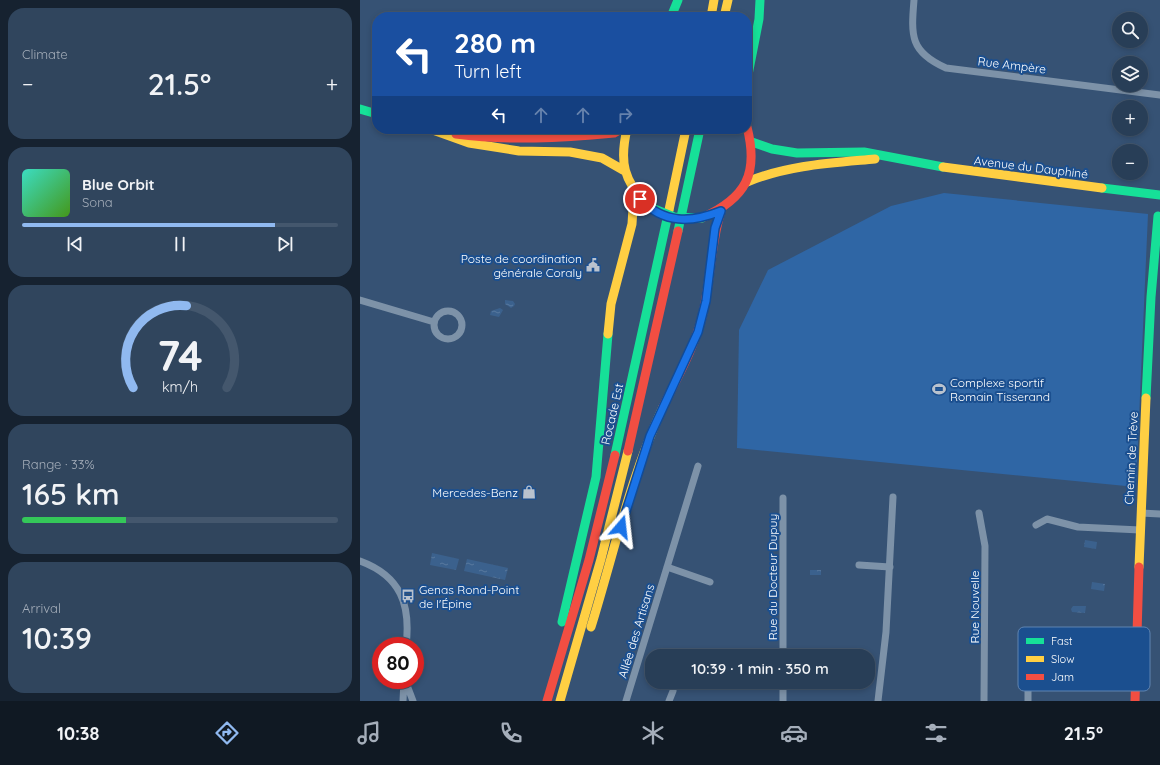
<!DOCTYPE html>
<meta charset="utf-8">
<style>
body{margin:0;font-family:Quicksand,sans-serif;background:#30455d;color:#f1f3f6;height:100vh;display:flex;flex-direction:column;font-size:15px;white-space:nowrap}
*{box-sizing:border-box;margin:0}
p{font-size:13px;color:#a5aeba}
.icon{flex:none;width:22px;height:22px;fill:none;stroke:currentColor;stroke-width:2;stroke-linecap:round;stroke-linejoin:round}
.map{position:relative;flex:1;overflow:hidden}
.side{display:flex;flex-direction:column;gap:8px;padding:8px;background:#162230;width:360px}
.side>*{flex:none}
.guide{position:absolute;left:12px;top:12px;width:380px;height:122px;border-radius:16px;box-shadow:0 2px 6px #0003,0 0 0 1px #44576d;background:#1a4fa0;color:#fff;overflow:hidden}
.controls{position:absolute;left:752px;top:12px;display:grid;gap:8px}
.controls a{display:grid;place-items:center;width:36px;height:36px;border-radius:50%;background:#283e57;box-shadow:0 2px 6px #0003,0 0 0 1px #44576d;font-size:20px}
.speed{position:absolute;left:12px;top:637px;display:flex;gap:8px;font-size:20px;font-weight:700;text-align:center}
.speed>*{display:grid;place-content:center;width:52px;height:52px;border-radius:50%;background:#283e57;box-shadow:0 2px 6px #0003,0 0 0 1px #44576d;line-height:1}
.speed .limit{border:6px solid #d22;background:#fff;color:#111}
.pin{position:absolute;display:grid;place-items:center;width:34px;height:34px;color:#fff;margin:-17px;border:2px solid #fff;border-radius:50%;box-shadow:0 1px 4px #0007}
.me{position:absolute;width:44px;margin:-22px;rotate:17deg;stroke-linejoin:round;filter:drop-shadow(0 0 3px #0008)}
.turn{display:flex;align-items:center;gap:14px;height:84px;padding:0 16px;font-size:18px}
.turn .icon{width:52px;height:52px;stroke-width:2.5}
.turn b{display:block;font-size:28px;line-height:34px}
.lanes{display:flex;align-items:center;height:38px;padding:0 16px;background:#0003;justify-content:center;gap:20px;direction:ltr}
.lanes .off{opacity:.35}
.big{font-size:30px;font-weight:600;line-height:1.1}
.side .tile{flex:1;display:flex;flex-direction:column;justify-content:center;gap:6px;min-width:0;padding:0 14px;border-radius:16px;background:#30455d}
.side .dial{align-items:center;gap:0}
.dial svg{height:104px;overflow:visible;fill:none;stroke:#44576d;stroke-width:7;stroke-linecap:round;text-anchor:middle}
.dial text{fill:#f1f3f6;stroke:none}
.song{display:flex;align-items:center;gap:12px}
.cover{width:48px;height:48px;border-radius:6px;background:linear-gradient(135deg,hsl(170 70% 55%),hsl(100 70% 35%))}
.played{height:4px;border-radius:2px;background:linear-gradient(90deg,#90b9f0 80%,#44576d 80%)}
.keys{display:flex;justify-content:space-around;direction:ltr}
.heat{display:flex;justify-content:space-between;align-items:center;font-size:22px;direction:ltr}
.charge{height:6px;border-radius:3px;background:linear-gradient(90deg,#34c759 33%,#44576d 0)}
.trip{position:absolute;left:285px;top:649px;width:230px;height:40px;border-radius:16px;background:#283e57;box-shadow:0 2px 6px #0003,0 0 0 1px #44576d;font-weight:600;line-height:40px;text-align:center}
.tab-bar{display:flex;height:64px;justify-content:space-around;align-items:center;background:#101923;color:#a5aeba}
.tab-bar .icon{width:28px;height:28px}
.tab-bar .selected{color:#90b9f0}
.tab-bar b{font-size:18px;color:#f1f3f6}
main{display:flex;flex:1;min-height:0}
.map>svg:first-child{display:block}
.pitch{fill:#2f66a5}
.water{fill:url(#water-ripples)}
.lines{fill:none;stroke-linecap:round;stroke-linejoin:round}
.street{stroke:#7d92a8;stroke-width:7}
.fast{stroke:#16e098;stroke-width:9}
.slow{stroke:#ffcf43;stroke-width:9}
.jam{stroke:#f24e42;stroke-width:9}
.fast-bridge{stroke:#16e098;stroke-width:9}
.route-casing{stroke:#114b97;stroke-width:10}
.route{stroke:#1a73e8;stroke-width:7}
.labels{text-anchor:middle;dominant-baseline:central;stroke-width:4;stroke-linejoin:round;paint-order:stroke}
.street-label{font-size:12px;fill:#fff;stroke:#1b4f8f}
.poi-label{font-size:12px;fill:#fff;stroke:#1b4f8f;text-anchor:end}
.key{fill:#1b4f8f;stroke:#5f84b1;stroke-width:1}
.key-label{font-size:11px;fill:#fff}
</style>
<main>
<section class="side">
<div class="tile"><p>Climate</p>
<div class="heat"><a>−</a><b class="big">21.5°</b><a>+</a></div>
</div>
<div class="tile">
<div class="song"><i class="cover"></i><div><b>Blue Orbit</b><p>Sona</p></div></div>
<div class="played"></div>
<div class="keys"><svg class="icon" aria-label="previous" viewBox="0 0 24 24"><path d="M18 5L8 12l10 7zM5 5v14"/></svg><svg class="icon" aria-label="pause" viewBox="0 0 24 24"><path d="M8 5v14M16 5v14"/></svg><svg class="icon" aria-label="next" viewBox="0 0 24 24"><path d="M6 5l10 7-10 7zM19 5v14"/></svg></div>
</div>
<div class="tile dial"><svg viewBox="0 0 100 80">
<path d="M14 69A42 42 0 1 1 86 69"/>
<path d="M14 69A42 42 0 0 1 55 6" stroke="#90b9f0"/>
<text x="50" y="56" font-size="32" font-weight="700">74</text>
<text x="50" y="72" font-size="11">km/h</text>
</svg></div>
<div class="tile"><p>Range · 33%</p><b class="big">165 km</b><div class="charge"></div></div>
<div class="tile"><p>Arrival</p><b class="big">10:39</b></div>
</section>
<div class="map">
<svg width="800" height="701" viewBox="0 0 800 701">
<defs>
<pattern id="water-ripples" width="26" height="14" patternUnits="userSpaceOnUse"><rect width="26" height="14" fill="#3b618d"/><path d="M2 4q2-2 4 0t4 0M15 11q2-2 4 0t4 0" fill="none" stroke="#58799e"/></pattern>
</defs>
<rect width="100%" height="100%" fill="#365274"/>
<!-- pitch -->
<path class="pitch" d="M584 193 788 214 776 487 377 448 379 330 408 270 531 206Z"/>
<!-- water -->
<path class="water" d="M145 300 153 301 155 304 154 306 151 308 145 304Z
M140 308 143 310 139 317 130 315 131 311Z
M725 540 737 542 736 549 724 547Z
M72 553 99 559 96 570 70 565Z
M107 559 148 568 145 580 104 571Z
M450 570H461V575H450Z
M732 582 745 584 744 591 731 589Z
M713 606H726L725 613 712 612 711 609Z"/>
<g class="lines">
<!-- street -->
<path class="street" d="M554 0C551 36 550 52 586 68L800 95
M0 300 74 322
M74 325a14 14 0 1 1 28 0a14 14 0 1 1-28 0Z
M619 513 625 546 624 701
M781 513 800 514
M676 525 687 519 718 527 780 530
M0 561C41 576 51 605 46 646
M499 565 530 567
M307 567 350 582
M423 656V498
M45 680 53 701
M729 682 776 685
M43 701 44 680
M266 701 338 466
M309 701 313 691
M423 701V682
M518 701 526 632 533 497
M668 701V679L673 661"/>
<!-- fast -->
<path class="fast" d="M311 17 318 0
M387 80 399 19 400 0
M0 109 17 114
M392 142 412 149 437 153 504 152 583 167
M742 188 800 195
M318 231 340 129
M786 398 791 297 798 216
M255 455 309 210
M202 622 236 477 248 334"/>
<!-- slow -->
<path class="slow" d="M351 17 354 0
M364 17 368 0
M70 129 109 143 159 151 210 152 242 158 263 170
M267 129C259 163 264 180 287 206
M583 167 742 188
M387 182C428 165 471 163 515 159
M309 210 326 129
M248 334 251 304 272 224 274 192
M779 567 786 398
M231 627C254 553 270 477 303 407
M200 701 241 559 268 451"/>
<!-- jam -->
<path class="jam" d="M96 134C149 141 201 138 254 133L261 129
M342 218C386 198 399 174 387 127
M303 407C317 378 334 348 342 317 351 282 350 246 361 211
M268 451 318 231
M187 701 229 560 255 455
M775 701 779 567"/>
<!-- fast-bridge -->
<path class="fast-bridge" d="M287 206 314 217 342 218"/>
</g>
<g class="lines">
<!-- route casing -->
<g class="route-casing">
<path id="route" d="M261 527 290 436 338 332 346 301 355 228 361 211C331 223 304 224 280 199"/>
</g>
<!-- route -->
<use href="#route" class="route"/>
</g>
<!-- icons -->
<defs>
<g id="civic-bare" transform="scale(1.08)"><path d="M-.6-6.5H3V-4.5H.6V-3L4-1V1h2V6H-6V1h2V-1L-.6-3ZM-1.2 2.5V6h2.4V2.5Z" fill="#b9c2ce" stroke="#1b4f8f" stroke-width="2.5" paint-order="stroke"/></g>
<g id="stadium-bare" transform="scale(1.08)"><path d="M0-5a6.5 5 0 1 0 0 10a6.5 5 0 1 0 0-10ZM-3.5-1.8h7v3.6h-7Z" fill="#b9c2ce" stroke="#1b4f8f" stroke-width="2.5" paint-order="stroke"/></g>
<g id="shop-bare" transform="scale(1.08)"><path d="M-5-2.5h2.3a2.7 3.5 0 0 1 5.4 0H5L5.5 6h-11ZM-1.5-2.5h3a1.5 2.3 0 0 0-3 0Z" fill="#b9c2ce" stroke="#1b4f8f" stroke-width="2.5" paint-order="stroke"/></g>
<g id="bus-bare" transform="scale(1.08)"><path d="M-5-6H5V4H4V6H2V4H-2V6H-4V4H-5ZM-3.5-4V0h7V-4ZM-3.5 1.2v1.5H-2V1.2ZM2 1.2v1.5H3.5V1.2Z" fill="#b9c2ce" stroke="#1b4f8f" stroke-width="2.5" paint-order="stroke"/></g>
</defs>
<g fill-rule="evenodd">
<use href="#civic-bare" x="233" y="265"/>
<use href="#stadium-bare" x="579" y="389"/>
<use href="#shop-bare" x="169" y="492"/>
<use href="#bus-bare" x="48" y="596"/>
</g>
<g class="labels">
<!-- street labels -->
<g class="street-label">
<text transform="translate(652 65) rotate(7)">Rue Ampère</text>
<text transform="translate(671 167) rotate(7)">Avenue du Dauphiné</text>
<text transform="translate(252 414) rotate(-77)">Rocade Est</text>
<text transform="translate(771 458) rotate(-87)">Chemin de Trève</text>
<text transform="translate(412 577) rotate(-90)">Rue du Docteur Dupuy</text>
<text transform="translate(614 607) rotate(-90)">Rue Nouvelle</text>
<text transform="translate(276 631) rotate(-73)">Allée des Artisans</text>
</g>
<!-- poi labels -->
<g class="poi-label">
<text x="222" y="258">Poste de coordination<tspan x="222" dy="14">générale Coraly</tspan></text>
<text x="590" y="382" text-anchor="start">Complexe sportif<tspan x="590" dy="14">Romain Tisserand</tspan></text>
<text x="158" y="492">Mercedes-Benz</text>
<text x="59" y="589" text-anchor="start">Genas Rond-Point<tspan x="59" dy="14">de l'Épine</tspan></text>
</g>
</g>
<!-- legend -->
<rect x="658" y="627" width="132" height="64" rx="6" class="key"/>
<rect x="666" y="638" width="18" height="6" fill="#16e098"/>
<rect x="666" y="656" width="18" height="6" fill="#ffcf43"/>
<rect x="666" y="674" width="18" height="6" fill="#f24e42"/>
<g class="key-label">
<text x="691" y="645">Fast</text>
<text x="691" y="663">Slow</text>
<text x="691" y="681">Jam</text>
</g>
</svg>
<div class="controls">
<a><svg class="icon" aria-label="search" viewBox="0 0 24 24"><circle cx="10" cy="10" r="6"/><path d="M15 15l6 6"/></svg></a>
<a><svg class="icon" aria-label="layers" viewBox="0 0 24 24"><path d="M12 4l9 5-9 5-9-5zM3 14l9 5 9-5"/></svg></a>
<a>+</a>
<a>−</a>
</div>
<div class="speed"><div class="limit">80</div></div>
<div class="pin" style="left:280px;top:199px;background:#d93025"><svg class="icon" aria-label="arrive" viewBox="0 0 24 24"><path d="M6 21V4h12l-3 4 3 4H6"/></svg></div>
<svg class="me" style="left:261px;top:527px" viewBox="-20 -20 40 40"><path d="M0-17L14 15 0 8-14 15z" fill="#1a73e8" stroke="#fff" stroke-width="4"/></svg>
<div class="trip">10:39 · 1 min · 350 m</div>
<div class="guide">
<div class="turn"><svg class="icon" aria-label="left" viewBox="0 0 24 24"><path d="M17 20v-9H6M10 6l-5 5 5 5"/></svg><div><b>280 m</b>Turn left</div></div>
<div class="lanes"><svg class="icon" aria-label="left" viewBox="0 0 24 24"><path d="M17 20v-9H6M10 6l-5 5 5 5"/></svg><svg class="icon off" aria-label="ahead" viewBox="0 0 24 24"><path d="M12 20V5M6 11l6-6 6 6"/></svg><svg class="icon off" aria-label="ahead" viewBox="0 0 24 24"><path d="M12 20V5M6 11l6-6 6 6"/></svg><svg class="icon off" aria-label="right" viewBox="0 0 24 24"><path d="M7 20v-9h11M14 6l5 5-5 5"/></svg></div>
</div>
</div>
</main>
<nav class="tab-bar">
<b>10:38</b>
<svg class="icon selected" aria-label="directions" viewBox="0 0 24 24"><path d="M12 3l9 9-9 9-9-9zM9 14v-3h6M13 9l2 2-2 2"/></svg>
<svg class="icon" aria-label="music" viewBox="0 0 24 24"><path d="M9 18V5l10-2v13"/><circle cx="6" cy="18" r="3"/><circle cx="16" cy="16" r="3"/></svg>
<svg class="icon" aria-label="phone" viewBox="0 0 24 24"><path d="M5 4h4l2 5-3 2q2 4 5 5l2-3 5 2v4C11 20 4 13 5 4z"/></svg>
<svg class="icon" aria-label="climate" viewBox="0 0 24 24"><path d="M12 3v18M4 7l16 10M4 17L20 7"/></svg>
<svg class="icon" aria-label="car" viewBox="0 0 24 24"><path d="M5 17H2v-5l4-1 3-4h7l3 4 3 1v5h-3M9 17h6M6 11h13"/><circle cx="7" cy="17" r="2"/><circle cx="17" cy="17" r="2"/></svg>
<svg class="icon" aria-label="filters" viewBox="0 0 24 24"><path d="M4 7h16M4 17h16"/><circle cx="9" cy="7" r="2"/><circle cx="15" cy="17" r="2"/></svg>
<b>21.5°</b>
</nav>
